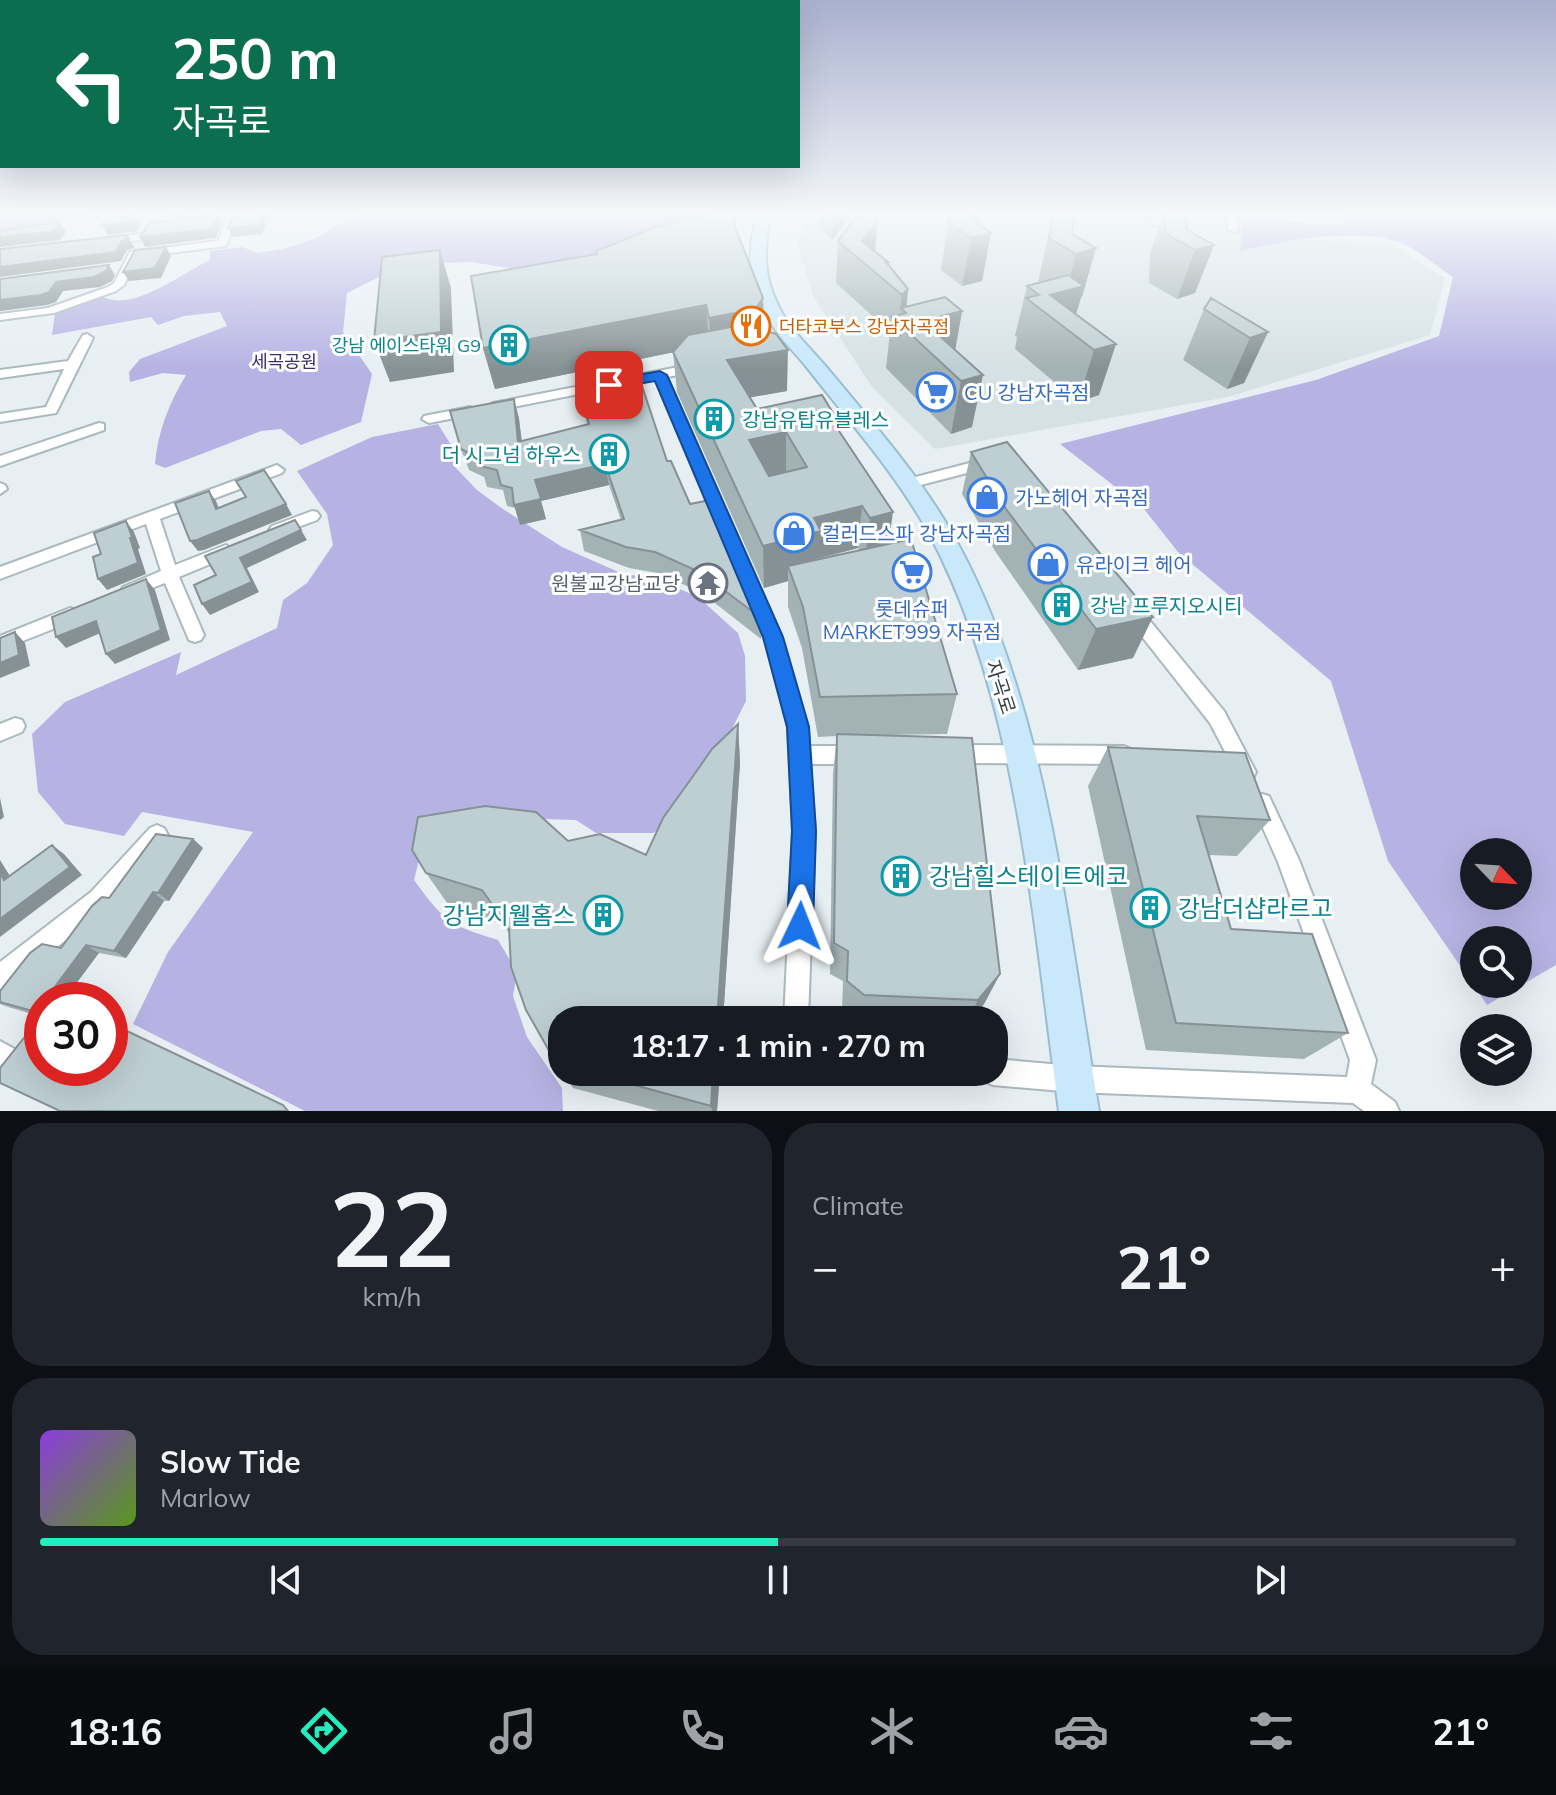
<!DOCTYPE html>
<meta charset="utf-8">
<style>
body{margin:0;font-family:Mulish,"Noto Sans KR",sans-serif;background:#20242c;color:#f1f3f6;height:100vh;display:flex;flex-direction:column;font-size:30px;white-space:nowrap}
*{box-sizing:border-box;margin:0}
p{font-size:26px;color:#9ea1a6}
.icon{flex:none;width:44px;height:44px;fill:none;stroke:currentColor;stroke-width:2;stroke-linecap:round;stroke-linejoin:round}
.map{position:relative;height:1111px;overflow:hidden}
.panel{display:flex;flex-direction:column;gap:12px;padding:12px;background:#0d0f14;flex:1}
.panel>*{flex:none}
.guide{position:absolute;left:0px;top:0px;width:800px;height:168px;box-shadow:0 8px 32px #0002;background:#0b6e4f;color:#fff;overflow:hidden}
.needle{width:52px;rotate:115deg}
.controls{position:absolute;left:1460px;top:838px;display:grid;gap:16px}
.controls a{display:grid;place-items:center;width:72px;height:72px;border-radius:50%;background:#171b24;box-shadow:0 8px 32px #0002;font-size:40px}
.speed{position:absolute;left:24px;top:982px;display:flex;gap:16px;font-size:40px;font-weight:700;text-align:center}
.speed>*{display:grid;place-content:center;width:104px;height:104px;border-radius:50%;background:#171b24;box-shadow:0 8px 32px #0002;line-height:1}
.speed .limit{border:12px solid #d22;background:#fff;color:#111}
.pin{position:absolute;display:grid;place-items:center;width:68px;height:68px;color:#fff;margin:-34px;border-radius:16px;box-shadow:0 4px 12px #0006}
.me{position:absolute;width:88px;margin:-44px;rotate:2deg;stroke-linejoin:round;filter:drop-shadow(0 0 6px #0008)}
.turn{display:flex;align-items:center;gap:28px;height:168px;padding:0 40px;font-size:36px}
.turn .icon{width:104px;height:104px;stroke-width:2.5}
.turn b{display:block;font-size:56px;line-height:68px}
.big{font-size:60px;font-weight:700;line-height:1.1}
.panel .widget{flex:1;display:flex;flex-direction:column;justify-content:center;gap:12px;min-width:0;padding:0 28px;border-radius:32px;background:#20242c}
.panel .dial{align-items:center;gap:0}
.dial b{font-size:104px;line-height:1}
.song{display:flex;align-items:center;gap:24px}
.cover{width:96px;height:96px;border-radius:12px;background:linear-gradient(135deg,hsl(270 70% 55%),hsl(90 70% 35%))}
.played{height:8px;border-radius:4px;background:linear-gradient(90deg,#25ecbc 50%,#363941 50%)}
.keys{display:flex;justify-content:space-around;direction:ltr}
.heat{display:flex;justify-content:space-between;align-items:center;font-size:44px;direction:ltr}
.panel .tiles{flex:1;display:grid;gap:12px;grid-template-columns:1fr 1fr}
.widget:last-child{grid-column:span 2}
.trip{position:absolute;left:548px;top:1006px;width:460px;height:80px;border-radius:32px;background:#171b24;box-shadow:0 8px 32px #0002;font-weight:700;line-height:80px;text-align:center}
.menu{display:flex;height:128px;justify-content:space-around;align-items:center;background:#090b0e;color:#9ea1a6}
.menu .icon{width:56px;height:56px}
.menu .on{color:#25ecbc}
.menu b{font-size:36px;color:#f1f3f6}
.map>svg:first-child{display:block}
.residential{fill:#d6e1e6}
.green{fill:#b6b3e4;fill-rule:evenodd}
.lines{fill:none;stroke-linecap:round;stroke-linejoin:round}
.street-casing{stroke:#abb8bd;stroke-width:4}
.secondary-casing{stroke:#99bdcf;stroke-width:4}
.street{fill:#fff;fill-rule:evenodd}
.secondary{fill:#c9e9fb;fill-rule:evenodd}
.wall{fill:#a3b2b5;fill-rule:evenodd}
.shaded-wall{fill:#859194}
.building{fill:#becfd3;stroke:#859194;stroke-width:2;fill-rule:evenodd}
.route{fill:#1a73e8;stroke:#114b97;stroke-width:2}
.labels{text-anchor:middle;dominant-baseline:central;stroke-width:6;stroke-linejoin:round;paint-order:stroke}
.far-food-label{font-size:18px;fill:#c56008;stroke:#fff;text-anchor:start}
.far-culture-label{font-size:18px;fill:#0d838f;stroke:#fff;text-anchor:end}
.far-park-label{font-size:18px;fill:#3e2e73;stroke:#fff}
.shop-label{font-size:20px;fill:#366cbe;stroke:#fff;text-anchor:start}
.culture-label{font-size:20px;fill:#0d838f;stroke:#fff;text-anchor:start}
.worship-label{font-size:20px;fill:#5b616d;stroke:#fff;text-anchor:end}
.street-label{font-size:20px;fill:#374245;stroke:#fff}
.near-culture-label{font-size:24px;fill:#0d838f;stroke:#fff;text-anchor:start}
</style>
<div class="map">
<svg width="1556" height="1111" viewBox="0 0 1556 1111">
<rect width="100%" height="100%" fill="#e7eff3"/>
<!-- residential -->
<path class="residential" d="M812 213H1249L1256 245 1313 239 1394 245 1445 278 1430 335 1228 397 935 449 872 387 813 296 797 242Z"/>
<!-- green -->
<path class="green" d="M0 213H105L0 232Z
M359 213H711L716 214 714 235 520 270 471 262 433 263 377 278 347 293 343 332 372 374 361 422 301 445 281 429 261 431 165 468 155 464C158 430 169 404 186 375L163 373 130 382 129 372 140 359 227 326 220 312 184 316 158 325 151 317 52 335 55 313 103 297C133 312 181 274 210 260V251L242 247 257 253 283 249 314 239Z
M1344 213H1556V965L1487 1005 1388 861 1331 681 1178 552 1144 509 1060 444 1316 380 1439 336 1453 277C1437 267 1419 250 1401 243 1354 226 1287 241 1240 251L1243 217 1325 225 1345 224ZM1518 852V896H1474V852ZM1518 940V984H1474V940Z
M438 424 451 445 455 467 477 490 500 507 562 547 623 574 655 578 698 597 738 633 745 656 746 701 693 806 653 833H596L576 820 513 818 423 843 414 880C444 921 449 925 498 940L517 972 513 996 527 1037 562 1088 563 1111H305L133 1024 168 952 253 832 142 812 124 836 65 824 38 792 32 734 65 702 181 652 176 675 277 628 283 600 307 583 333 545 327 514 297 471 372 437Z"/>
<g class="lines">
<!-- street casing -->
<g class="street-casing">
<path id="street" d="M229 213 238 215 226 246 138 257 124 285 116 291 54 313 0 320V314L48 308 108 287 114 283 130 252 218 241Z
M1152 213H1162L1161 225H1153Z
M1228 213H1238L1237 232 1228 230Z
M1292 213H1318L1322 216 1317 219Z
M142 234 146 235V239L108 244 103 241 108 238Z
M87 334 93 338 56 413 0 422V414L46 407 64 369 0 378V370L68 361 83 335Z
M694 364 698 365V371L667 377 782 637 808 727 809 746H856L863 749 866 755 863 761 856 764H810L815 831 808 1020H784L793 831 788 727 764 637 655 379 493 411 486 407 493 403Z
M470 407 477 411 475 414 429 423 422 419 424 416Z
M99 423 104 424V430L0 466V456Z
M989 458 996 463 994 466 909 488 902 483 904 480Z
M277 465 284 470 282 473 160 519 175 565 226 545 234 551 232 555 179 577 204 635 201 640 195 642 189 640 165 583 129 597 123 595 121 591 123 587 161 571 146 524 0 579V567Z
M0 483 5 485 7 489 0 494Z
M312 511 317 512 320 516 317 520 277 535 269 530 272 526Z
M70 608 76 610 79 615 76 620 0 650V636Z
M1135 608 1141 610 1224 711 1256 772 1253 778 1246 781 1239 778 1210 723 1129 620 1126 615 1129 610Z
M15 718 22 720 25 726 22 732 0 741V724Z
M955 745 1124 746 1131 749 1134 755 1131 761 1124 764 955 763 948 760 945 754 948 748Z
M1262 794 1269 796 1299 860 1376 1060 1371 1084 1395 1102 1399 1111H1364L1353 1103 1074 1092 993 1085 984 1081 980 1072H994V1059L1074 1066 1347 1077 1350 1060 1278 862 1252 803 1255 796Z
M157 825 164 828 168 835 164 842 107 908 8 985 0 989V962L91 892 150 828Z
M0 1041 18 1051 22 1060 18 1069 9 1073 0 1069Z"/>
</g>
<!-- secondary casing -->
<g class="secondary-casing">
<path id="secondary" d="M757 213H771C764 248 762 274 779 307 789 329 812 350 828 369 870 420 915 470 949 528 1046 693 1067 924 1099 1111H1059C1033 925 1018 696 927 530 894 471 847 419 805 365 791 348 770 328 762 307 747 272 748 250 757 213Z"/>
</g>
<!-- street -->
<use href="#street" class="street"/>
<!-- secondary -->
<use href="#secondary" class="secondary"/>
</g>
<!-- wall -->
<path class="wall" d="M820 213H852L832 240 820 228Z
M951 213H978L976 223 991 233 982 281 962 286 941 270 948 223Z
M1053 213H1075L1072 234 1096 248 1076 314 1116 344 1099 395 1078 402 1015 349 1017 337 1015 336 1027 286 1038 283Z
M1163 213H1186L1187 230 1214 245 1195 293 1177 299 1149 283 1150 254Z
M735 227 763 298 764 330 787 391 750 397 757 409 838 421V430L957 694 947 734 880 735 1000 974 984 1004 970 1020H854L842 1010 843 981 830 974 833 773 837 736 818 737 802 648 788 607V581L764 588 677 392 673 352 495 389 483 348 596 254V251ZM858 548 859 550 819 559Z
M838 241 875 251 888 262V265L908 289 906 307 962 311 955 350 972 427 951 434 886 368 890 332 836 283Z
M1204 309 1268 332 1244 383 1227 389 1183 360Z
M577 381 667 461 690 504 761 618V639L702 593 658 573 629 568 584 551 580 530 621 520 609 485 541 501 546 519 520 525 515 508 507 506 503 490 487 487 484 477 469 470 461 449 514 399 519 419 522 441 587 424Z
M971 452 1133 658 1078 670 995 551 962 494Z
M738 724 740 763 723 1020H562V1072L556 1063 509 933 503 924 450 907 426 873 568 841 646 855Z
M1108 747 1270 820 1237 856 1208 855 1231 929 1348 1033 1304 1059 1146 1050 1088 786Z
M193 839 203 848 169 901H164L126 958 99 953 42 1000V1017L8 1007 0 1004V991L61 948 109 898Z
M562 1072H720L717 1111H658L573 1088Z"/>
<!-- shaded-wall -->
<path class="shaded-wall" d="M163 213H198L165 218Z
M262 213H270L262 234 233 237 228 228Z
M834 213H852L832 240Z
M973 213H978L975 228 991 233 982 281 962 286 971 238V219Z
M218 214 222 223 216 238 145 247 140 237Z
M136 215 141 224 137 231 108 235 102 225Z
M878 219 874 260 862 241Z
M60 222 66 232 60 240 0 247V237Z
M129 239 135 248 127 250 121 261 0 277V267Z
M1214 245 1195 293 1177 299 1195 250Z
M166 247 171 256 161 278 129 281 123 272Z
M1096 248 1082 297H1081L1071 332 1050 295 1066 291 1076 254Z
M440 250 451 288 454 372 390 382 374 341Z
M109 265 115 275 112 281 100 287 63 291 56 302 47 305 0 311V300Z
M908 289 906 312 901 308 899 324 902 295Z
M763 298 764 338 712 358 709 318Z
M706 305 709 345 495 389 483 348Z
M962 311 953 362 923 321Z
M1268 332 1244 383 1227 389 1250 338Z
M1116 344 1099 395 1078 402 1094 350Z
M788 350 787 391 730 401 727 360Z
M983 375 972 427 951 434 961 381Z
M514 399 519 419 524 463 518 442Z
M786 432V474L751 482 749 440Z
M605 464 609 485 541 501 546 519 520 525 514 505 535 480Z
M209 491 216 501 223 519 216 509Z
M286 504 292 515 204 550 198 551 190 541Z
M862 506 858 548 788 566V581L764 588 763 546 814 518Z
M893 512 887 554 865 560 870 518Z
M126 521 134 532 140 548 138 549 146 574 107 590 98 579 130 538Z
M301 530 307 540 247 568 259 592 210 615 202 604 240 558Z
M146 579 155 590 170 640 115 664 106 654Z
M1153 617 1133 658 1078 670 1096 629Z
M96 621 105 631 66 648 56 637Z
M15 632 25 643 30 666 0 678V663Z
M738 724 740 763 723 1020H717Z
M0 798 4 817 0 820Z
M193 839 203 848 169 901 158 893Z
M52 845 64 854 82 875 0 937V919Z
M0 860 18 889 4 880 0 873Z
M153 892 164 901 126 958 114 951Z
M86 945 99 953 64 1000H45Z
M1000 974 984 1004 970 1020H968L978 1000Z
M42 1004V1015L36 1012Z
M713 1072H720L717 1111H712L711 1106Z"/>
<!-- building -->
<path class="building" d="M234 213H262L258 225 228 228Z
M712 213H734L735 227 763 298 755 309 709 318 706 305 483 348 471 276 597 254 596 251 653 228Z
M859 213H871L878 219 862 241 888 262H886L908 289 902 295 838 241Z
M951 213H973L971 219 991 233 971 238 948 223Z
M1054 213H1075L1072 234 1096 248 1076 254 1049 238Z
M1165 213H1186L1187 230 1214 245 1195 250 1166 234Z
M218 214 211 229 140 237 149 223Z
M136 215 132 222 102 225 107 218Z
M60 222 54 231 0 237V231Z
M126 235 129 239 122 241 116 252 0 267V249Z
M166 247 155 268 123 272 135 250Z
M440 250 441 332 374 341 382 257Z
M109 265 106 271 94 277 56 282 49 292 41 295 0 300V279Z
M1068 275 1084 286 1050 295 1116 344 1094 350 1026 298 1039 295 1027 286Z
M945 297 962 311 923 321 983 375 961 381 892 317 906 313 901 308Z
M1211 298 1268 332 1250 338 1204 309Z
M747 324 776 334 788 350 727 360 757 409 822 395 838 421 833 422 893 512 870 518 862 506 814 518 821 531 763 546 673 352 688 335ZM786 432 807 467 769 476 749 440Z
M618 372 640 380 667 461H671L690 504 710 500 761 618 700 572 655 552 626 547 580 530 624 519 605 464 535 480 541 499 514 505 512 488 501 485 497 470 480 466 477 457 461 449 450 411 514 399 518 442 589 424 577 381Z
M1007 442 1153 617 1096 629 1006 509 971 452Z
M264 470 286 504 197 540 190 541 175 503 209 491 216 509 246 497 236 481Z
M295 520 301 530 240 558 252 582 202 604 194 585 216 575 205 556Z
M126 521 132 537 130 538 138 563 98 579 93 557 101 554 94 533Z
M911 539 957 694 820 697 803 607 788 566Z
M146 579 161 630 106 654 96 621 56 637 52 617Z
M15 632 19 655 0 663V638Z
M738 724 717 1020H562V1065L556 1063 526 1010 511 967 509 928 482 890 426 873 412 850 418 817 485 806 536 812 568 841 600 834 646 855 663 818 691 779 712 749Z
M837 734 972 738 1000 974 978 1000 864 995 847 981 848 951 834 943Z
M1108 747 1245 753 1270 820 1197 816 1231 929 1312 934 1348 1033 1176 1023Z
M156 834 193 839 158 893 153 892 114 951 86 945 45 1000H42V1004L36 1012 0 1002V991L30 953 42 944 61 948 92 906 102 897 109 898Z
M52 845 70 867 0 919V873L4 880Z
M110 1023 283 1105 288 1111H60L0 1083V1068L27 1034 42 1029V1068H110Z
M587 1072H713L711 1106Z"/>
<!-- sky -->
<linearGradient id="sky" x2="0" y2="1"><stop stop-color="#a9b0ce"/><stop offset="0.58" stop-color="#f4f8fa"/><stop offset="1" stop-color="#f4f8fa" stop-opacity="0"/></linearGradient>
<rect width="1556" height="369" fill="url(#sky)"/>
<!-- route -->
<path class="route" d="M660 371 667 375 783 637 809 727 816 831 813 926 809 935 800 939 791 935 787 926 792 831 787 727 763 637 655 381 609 389 601 385 609 380Z"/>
<!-- icons -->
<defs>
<g id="restaurant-ring" transform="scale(2)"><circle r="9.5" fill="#fff" stroke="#e8710a" stroke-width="1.5"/><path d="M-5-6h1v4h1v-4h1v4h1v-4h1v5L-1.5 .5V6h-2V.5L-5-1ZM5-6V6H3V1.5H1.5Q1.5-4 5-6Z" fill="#e8710a"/></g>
<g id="building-ring" transform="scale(2)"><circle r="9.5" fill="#fff" stroke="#0f9aa8" stroke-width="1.5"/><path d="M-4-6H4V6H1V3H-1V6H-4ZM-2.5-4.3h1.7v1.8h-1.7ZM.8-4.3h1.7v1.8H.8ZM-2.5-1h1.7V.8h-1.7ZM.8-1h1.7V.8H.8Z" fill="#0f9aa8"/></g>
<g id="supermarket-ring" transform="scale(2)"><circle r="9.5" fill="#fff" stroke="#3f7fe0" stroke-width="1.5"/><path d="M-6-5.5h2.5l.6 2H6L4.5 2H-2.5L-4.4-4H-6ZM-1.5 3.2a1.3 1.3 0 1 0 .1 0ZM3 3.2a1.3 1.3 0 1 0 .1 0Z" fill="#3f7fe0"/></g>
<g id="shop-ring" transform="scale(2)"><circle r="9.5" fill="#fff" stroke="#3f7fe0" stroke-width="1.5"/><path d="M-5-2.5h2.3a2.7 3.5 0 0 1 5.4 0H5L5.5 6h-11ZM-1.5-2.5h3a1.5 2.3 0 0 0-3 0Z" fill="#3f7fe0"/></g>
<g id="temple-ring" transform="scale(2)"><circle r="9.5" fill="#fff" stroke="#6b7280" stroke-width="1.5"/><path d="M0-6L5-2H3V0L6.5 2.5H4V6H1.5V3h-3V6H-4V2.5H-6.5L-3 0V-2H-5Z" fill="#6b7280"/></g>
</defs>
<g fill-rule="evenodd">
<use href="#restaurant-ring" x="751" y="326"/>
<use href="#building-ring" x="509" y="345"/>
<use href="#supermarket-ring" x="936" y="392"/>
<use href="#building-ring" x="714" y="419"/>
<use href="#building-ring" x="609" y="454"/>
<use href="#shop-ring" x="987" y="497"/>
<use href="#shop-ring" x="794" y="533"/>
<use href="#shop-ring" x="1048" y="564"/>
<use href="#supermarket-ring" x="912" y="572"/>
<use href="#temple-ring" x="708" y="583"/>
<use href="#building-ring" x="1062" y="605"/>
<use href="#building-ring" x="901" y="876"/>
<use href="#building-ring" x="1150" y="908"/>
<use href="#building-ring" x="603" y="915"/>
</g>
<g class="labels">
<!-- far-food labels -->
<g class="far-food-label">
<text x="779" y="326">더타코부스 강남자곡점</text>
</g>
<!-- far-culture labels -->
<g class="far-culture-label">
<text x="481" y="345">강남 에이스타워 G9</text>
</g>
<!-- far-park labels -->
<g class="far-park-label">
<text x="284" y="361">세곡공원</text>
</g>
<!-- shop labels -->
<g class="shop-label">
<text x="964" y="392">CU 강남자곡점</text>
<text x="1015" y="497">가노헤어 자곡점</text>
<text x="822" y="533">컬러드스파 강남자곡점</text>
<text x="1076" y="564">유라이크 헤어</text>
<text x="912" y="608" text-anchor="middle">롯데슈퍼<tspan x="912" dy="23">MARKET999 자곡점</tspan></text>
</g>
<!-- culture labels -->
<g class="culture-label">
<text x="742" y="419">강남유탑유블레스</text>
<text x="581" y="454" text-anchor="end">더 시그넘 하우스</text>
<text x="1090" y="605">강남 프루지오시티</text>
</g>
<!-- worship labels -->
<g class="worship-label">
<text x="680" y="583">원불교강남교당</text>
</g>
<!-- street labels -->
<g class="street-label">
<text transform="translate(1001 687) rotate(72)">자곡로</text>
</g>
<!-- near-culture labels -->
<g class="near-culture-label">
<text x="929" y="876">강남힐스테이트에코</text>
<text x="1178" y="908">강남더샵라르고</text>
<text x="575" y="915" text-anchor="end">강남지웰홈스</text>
</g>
</g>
</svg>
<div class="controls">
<a><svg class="needle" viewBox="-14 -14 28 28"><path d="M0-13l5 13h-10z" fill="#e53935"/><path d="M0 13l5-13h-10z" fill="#9ea1a6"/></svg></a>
<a><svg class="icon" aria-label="search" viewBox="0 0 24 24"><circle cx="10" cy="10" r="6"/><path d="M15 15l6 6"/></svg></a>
<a><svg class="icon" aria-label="layers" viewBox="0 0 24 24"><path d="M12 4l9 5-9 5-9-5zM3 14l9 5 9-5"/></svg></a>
</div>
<div class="speed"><div class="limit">30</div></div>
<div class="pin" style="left:609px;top:385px;background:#d93025"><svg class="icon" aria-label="arrive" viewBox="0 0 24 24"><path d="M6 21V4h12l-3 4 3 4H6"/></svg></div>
<svg class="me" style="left:800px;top:926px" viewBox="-20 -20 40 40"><path d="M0-17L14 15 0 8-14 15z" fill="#1a73e8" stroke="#fff" stroke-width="4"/></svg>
<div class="trip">18:17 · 1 min · 270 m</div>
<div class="guide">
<div class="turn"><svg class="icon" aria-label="left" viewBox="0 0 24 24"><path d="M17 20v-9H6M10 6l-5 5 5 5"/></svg><div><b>250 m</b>자곡로</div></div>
</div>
</div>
<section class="panel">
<div class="tiles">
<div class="widget dial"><b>22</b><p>km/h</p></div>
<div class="widget"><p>Climate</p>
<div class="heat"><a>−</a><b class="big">21°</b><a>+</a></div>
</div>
<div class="widget">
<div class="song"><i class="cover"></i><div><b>Slow Tide</b><p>Marlow</p></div></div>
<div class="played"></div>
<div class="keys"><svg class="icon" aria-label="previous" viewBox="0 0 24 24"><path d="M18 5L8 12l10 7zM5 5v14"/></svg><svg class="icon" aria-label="pause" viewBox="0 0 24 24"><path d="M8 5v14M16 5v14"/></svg><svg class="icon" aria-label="next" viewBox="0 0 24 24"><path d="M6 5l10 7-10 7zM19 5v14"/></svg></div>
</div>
</div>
</section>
<nav class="menu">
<b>18:16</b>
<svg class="icon on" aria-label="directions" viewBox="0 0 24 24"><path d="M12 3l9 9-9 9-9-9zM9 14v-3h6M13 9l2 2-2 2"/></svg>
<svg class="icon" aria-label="music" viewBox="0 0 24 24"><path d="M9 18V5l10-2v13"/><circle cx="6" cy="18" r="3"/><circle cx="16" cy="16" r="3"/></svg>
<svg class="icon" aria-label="phone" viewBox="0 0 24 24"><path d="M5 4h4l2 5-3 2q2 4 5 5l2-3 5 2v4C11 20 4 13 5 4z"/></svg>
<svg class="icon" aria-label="climate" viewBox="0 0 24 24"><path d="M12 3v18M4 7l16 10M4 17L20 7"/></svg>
<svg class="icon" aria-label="car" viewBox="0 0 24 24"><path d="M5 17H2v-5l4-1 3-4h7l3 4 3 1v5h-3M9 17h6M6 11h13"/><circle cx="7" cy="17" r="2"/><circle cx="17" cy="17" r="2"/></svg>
<svg class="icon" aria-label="filters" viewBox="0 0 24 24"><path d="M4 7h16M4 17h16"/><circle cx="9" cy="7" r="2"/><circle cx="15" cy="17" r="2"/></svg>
<b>21°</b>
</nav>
